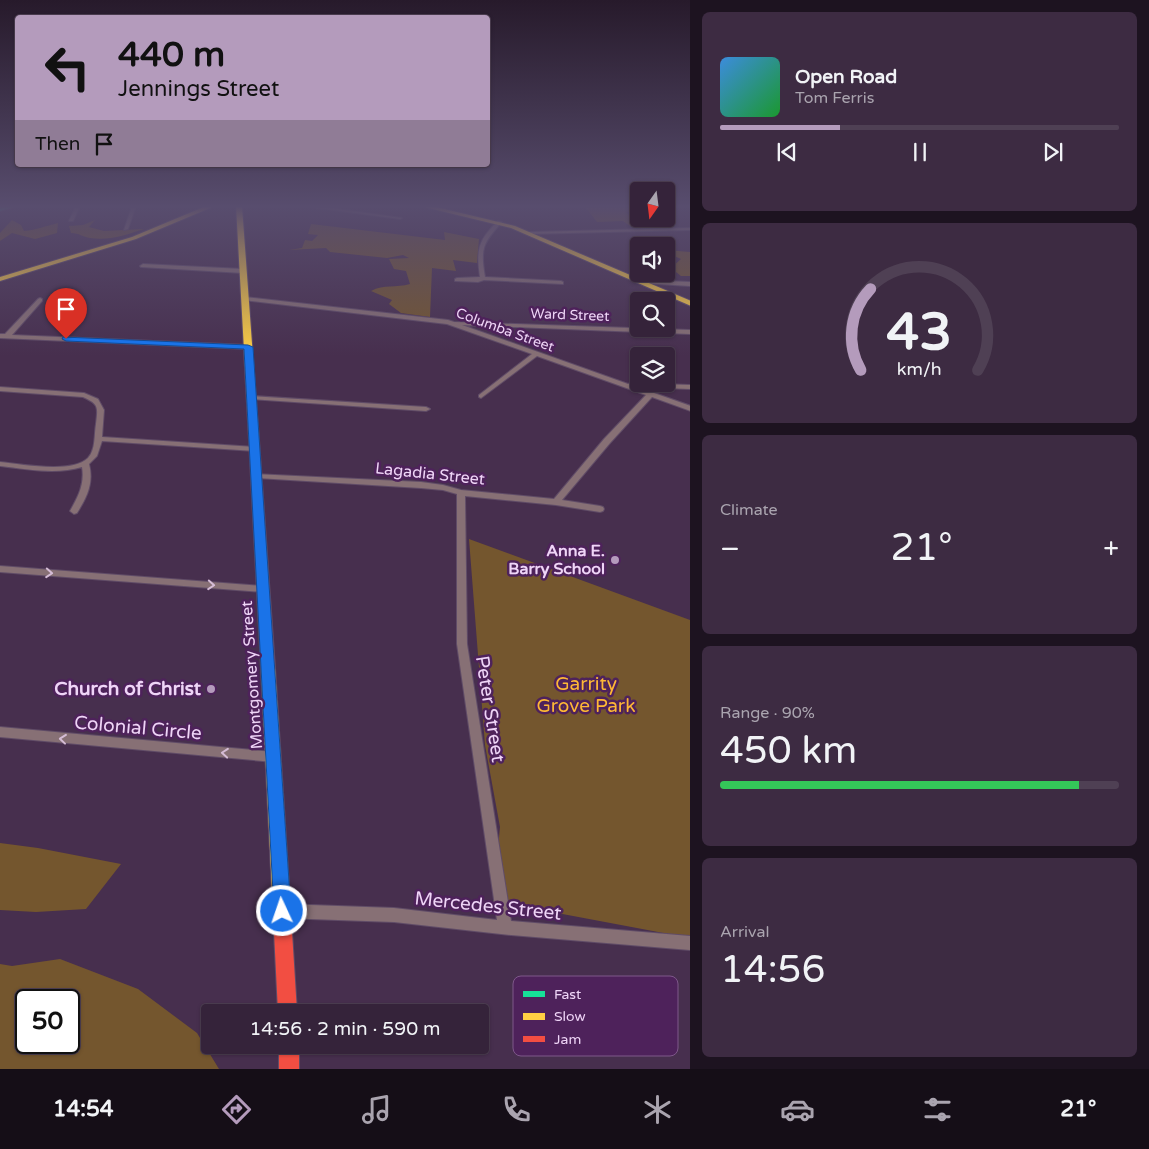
<!DOCTYPE html>
<meta charset="utf-8">
<style>
body{margin:0;font-family:"Varela Round",sans-serif;background:#3d2b42;color:#f1f3f6;height:100vh;display:flex;flex-direction:column;font-size:19px;white-space:nowrap}
*{box-sizing:border-box;margin:0}
p{font-size:16px;color:#aaa4af}
.icon{flex:none;width:28px;height:28px;fill:none;stroke:currentColor;stroke-width:2;stroke-linecap:round;stroke-linejoin:round}
.map{position:relative;flex:1;overflow:hidden}
.side{display:flex;flex-direction:column;gap:12px;padding:12px;background:#1d1320;width:459px}
.side>*{flex:none}
.banner{position:absolute;left:15px;top:15px;width:475px;height:152px;border-radius:5px;box-shadow:0 1px 4px #0004,0 0 0 1px #4f4054;background:#b49bbc;color:#111;overflow:hidden}
.needle{width:32px;rotate:194deg}
.buttons{position:absolute;left:630px;top:182px;display:grid;gap:10px}
.buttons a{display:grid;place-items:center;width:45px;height:45px;border-radius:5px;background:#35233a;box-shadow:0 1px 4px #0004,0 0 0 1px #4f4054;font-size:25px}
.speed{position:absolute;left:15px;top:989px;display:flex;gap:10px;font-size:25px;font-weight:700;text-align:center}
.speed>*{display:grid;place-content:center;width:65px;height:65px;border-radius:50%;background:#35233a;box-shadow:0 1px 4px #0004,0 0 0 1px #4f4054;line-height:1}
.speed .limit{border:2px solid #111;border-radius:8px;background:#fff;color:#111}
.pin{position:absolute;display:grid;place-items:center;width:42px;height:42px;color:#fff;margin:-51px -21px;border-radius:50% 50% 50% 0;rotate:-45deg;box-shadow:0 0 5px #0007}
.pin .icon{rotate:45deg}
.me{position:absolute;width:55px;margin:-28px;rotate:357deg;stroke-linejoin:round;filter:drop-shadow(0 0 4px #0008)}
.turn{display:flex;align-items:center;gap:18px;height:105px;padding:0 20px;font-size:22px}
.turn .icon{width:65px;height:65px;stroke-width:2.5}
.turn b{display:block;font-size:35px;line-height:42px}
.then{display:flex;align-items:center;height:48px;padding:0 20px;background:#0003;gap:10px;font-size:19px}
.big{font-size:38px;font-weight:600;line-height:1.1}
.side .card{flex:1;display:flex;flex-direction:column;justify-content:center;gap:8px;min-width:0;padding:0 18px;border-radius:8px;background:#3d2b42}
.side .dial{align-items:center;gap:0}
.dial svg{height:130px;overflow:visible;fill:none;stroke:#4f4054;stroke-width:7;stroke-linecap:round;text-anchor:middle}
.dial text{fill:#f1f3f6;stroke:none}
.song{display:flex;align-items:center;gap:15px}
.cover{width:60px;height:60px;border-radius:8px;background:linear-gradient(135deg,hsl(210 70% 55%),hsl(130 70% 35%))}
.played{height:5px;border-radius:2px;background:linear-gradient(90deg,#b49bbc 30%,#4f4054 30%)}
.keys{display:flex;justify-content:space-around;direction:ltr}
.heat{display:flex;justify-content:space-between;align-items:center;font-size:28px;direction:ltr}
.charge{height:8px;border-radius:4px;background:linear-gradient(90deg,#34c759 90%,#4f4054 0)}
.trip{position:absolute;left:201px;top:1004px;width:288px;height:50px;border-radius:5px;background:#35233a;box-shadow:0 1px 4px #0004,0 0 0 1px #4f4054;font-weight:600;line-height:50px;text-align:center}
.dock{display:flex;height:80px;justify-content:space-around;align-items:center;background:#150e17;color:#aaa4af}
.dock .icon{width:35px;height:35px}
.dock .on{color:#b49bbc}
.dock b{font-size:22px;color:#f1f3f6}
main{display:flex;flex:1;min-height:0}
.map>svg:first-child{display:block}
.green{fill:#74562e;fill-rule:evenodd}
.lines{fill:none;stroke-linecap:round;stroke-linejoin:round}
.street-casing{stroke:#604c67;stroke-width:2}
.fast-casing{stroke:#604c67;stroke-width:2}
.slow-casing{stroke:#604c67;stroke-width:2}
.jam-casing{stroke:#604c67;stroke-width:2}
.street{fill:#877075;fill-rule:evenodd}
.fast{fill:#16e098;fill-rule:evenodd}
.slow{fill:#ffcf43;fill-rule:evenodd}
.jam{fill:#f24e42;fill-rule:evenodd}
.oneway{stroke:#d5bcd6}
.route{fill:#1a73e8;stroke:#114b97}
.poi-dot{fill:#b49bbc;stroke:#4e225b;stroke-width:2}
.labels{text-anchor:middle;dominant-baseline:central;stroke-width:5;stroke-linejoin:round;paint-order:stroke}
.far-street-label{font-size:14px;fill:#efd5f7;stroke:#4e225b}
.street-label{font-size:16px;fill:#efd5f7;stroke:#4e225b}
.poi-label{font-size:16px;font-weight:bold;fill:#efd5f7;stroke:#4e225b;text-anchor:end}
.near-park-label{font-size:19px;fill:#feb835;stroke:#4e225b}
.near-poi-label{font-size:19px;font-weight:bold;fill:#efd5f7;stroke:#4e225b;text-anchor:end}
.near-street-label{font-size:19px;fill:#efd5f7;stroke:#4e225b}
.key{fill:#4e225b;stroke:#7e588a;stroke-width:1}
.key-label{font-size:14px;fill:#efd5f7}
</style>
<main>
<div class="map">
<svg width="691" height="1069" viewBox="0 0 691 1069">
<rect width="100%" height="100%" fill="#472f4e"/>
<!-- green -->
<path class="green" d="M567 206H639V213L626 212 634 222 630 226 623 221 597 222 586 208Z
M12 220 21 225 24 231C37 230 45 226 58 223L57 233 35 239 12 233 0 241V233Z
M95 220 89 227 104 231 144 229C126 235 109 241 90 238 83 237 79 233 71 233L69 226 83 225Z
M311 224 445 240 444 232 479 239 477 263 453 260 456 271 432 268 430 317 401 313 389 304 392 300 371 291C384 284 396 288 410 284L406 271 394 269 389 259 409 258 403 255 387 258 330 252 326 248 289 250 302 248 305 240 312 241 318 235 308 234Z
M666 250 690 252V276H681L671 268 681 259 672 255 666 256Z
M469 539 690 620V938L493 901 500 827 485 745Z
M0 843 38 848 121 864 86 909 36 912 0 910Z
M60 959 138 989 197 1033 219 1069H0V964L12 966ZM26 1000H69V1042H26Z"/>
<g class="lines">
<!-- street casing -->
<g class="street-casing">
<path id="street" d="M76 206H80L73 221H69Z
M132 206H136L128 229 124 230Z
M302 206H317L402 218 400 219Z
M498 221 502 222C483 243 480 248 485 277L561 281 563 282V284L484 280 478 282 455 281V279L457 278 480 277C476 250 478 240 498 221Z
M691 228V230L529 234 527 233 529 232Z
M143 264 243 269 246 271 243 273 141 267 140 266Z
M643 280 691 282V286L641 283 640 282Z
M245 297 448 320 454 322 691 330V334L462 325 628 384 631 383 691 385V389L637 387 691 406V411L652 397 610 443 562 500 600 506 603 507 604 509 603 511 600 512 556 505 465 496 467 644 511 921 691 936V950L511 935 394 922 282 918 277 916 275 911 277 906 282 904 394 908 497 920 457 644V494L443 490 421 488 257 478 253 476 254 474 421 482 443 485 461 490 554 499 604 439 646 395 537 356 481 398 479 397V395L532 354 447 324 243 300V298Z
M40 298 42 299V301L12 335 248 345 251 347 248 349 0 338V334H5L38 299Z
M0 387 84 393 98 399 104 410 102 437 255 447 259 449 255 451 102 441 97 456 89 464C94 483 87 497 77 513L74 514 70 511C78 497 85 484 82 467 56 475 27 469 0 466V462C21 464 72 474 88 458 96 449 94 435 96 424 98 407 99 404 83 397L0 391Z
M252 396 426 407 430 409 426 411 250 399 249 398Z
M0 566 263 586 266 587 268 589 266 591 263 592 0 572Z
M0 727 274 752 278 753 280 757 278 761 274 762 0 737Z"/>
</g>
<!-- fast casing -->
<g class="fast-casing">
<path id="fast" d="M19 206 0 211V207Z"/>
</g>
<!-- slow casing -->
<g class="slow-casing">
<path id="slow" d="M206 206H215L136 239 0 281V277L132 237Z
M236 206H242L259 440 254 443 249 440Z
M420 206H432L515 226 691 301V306L511 228Z
M268 663 273 664 275 668 292 932 289 938 283 941 277 938 274 932 261 668 263 664Z"/>
</g>
<!-- jam casing -->
<g class="jam-casing">
<path id="jam" d="M254 437 259 440 275 668 273 672 268 673 263 672 261 668 249 440Z
M283 923 289 926 292 932 297 1012H278L274 932 277 926Z
M279 1045H299V1069H279Z"/>
</g>
<!-- street -->
<use href="#street" class="street"/>
<!-- fast -->
<use href="#fast" class="fast"/>
<!-- slow -->
<use href="#slow" class="slow"/>
<!-- jam -->
<use href="#jam" class="jam"/>
</g>
<!-- one-way arrows -->
<defs><path id="oneway-chevron" d="M-2-3.5L2.5 0L-2 3.5" fill="none" stroke-width="1.6" stroke-linecap="round" stroke-linejoin="round" transform="scale(1.25)"/></defs>
<g class="oneway">
<use href="#oneway-chevron" transform="translate(49 573) rotate(4)"/>
<use href="#oneway-chevron" transform="translate(211 585) rotate(4)"/>
<use href="#oneway-chevron" transform="translate(63 739) rotate(-174)"/>
<use href="#oneway-chevron" transform="translate(225 753) rotate(-175)"/>
</g>
<!-- sky -->
<linearGradient id="sky" x2="0" y2="1"><stop stop-color="#271a2b"/><stop offset="0.58" stop-color="#584d6e"/><stop offset="1" stop-color="#584d6e" stop-opacity="0"/></linearGradient>
<rect width="691" height="356" fill="url(#sky)"/>
<!-- route -->
<path class="route" d="M63 337 248 345 253 347 291 911 289 917 282 920 276 917 274 911 244 349 66 341 62 339Z"/>
<!-- markers -->
<g class="poi-dot">
<circle cx="615" cy="560" r="5"/>
<circle cx="211" cy="689" r="5"/>
</g>
<g class="labels">
<!-- far-street labels -->
<g class="far-street-label">
<text transform="translate(570 315) rotate(2)">Ward Street</text>
<text transform="translate(505 330) rotate(20)">Columba Street</text>
</g>
<!-- street labels -->
<g class="street-label">
<text transform="translate(430 474) rotate(6)">Lagadia Street</text>
<text transform="translate(252 675) rotate(-94)">Montgomery Street</text>
</g>
<!-- poi labels -->
<g class="poi-label">
<text x="605" y="551">Anna E.<tspan x="605" dy="18">Barry School</tspan></text>
</g>
<!-- near-park labels -->
<g class="near-park-label">
<text x="586" y="684">Garrity<tspan x="586" dy="22">Grove Park</tspan></text>
</g>
<!-- near-poi labels -->
<g class="near-poi-label">
<text x="201" y="689">Church of Christ</text>
</g>
<!-- near-street labels -->
<g class="near-street-label">
<text transform="translate(490 709) rotate(81)">Peter Street</text>
<text transform="translate(138 728) rotate(5)">Colonial Circle</text>
<text transform="translate(488 906) rotate(6)">Mercedes Street</text>
</g>
</g>
<!-- legend -->
<rect x="513" y="976" width="165" height="80" rx="8" class="key"/>
<rect x="523" y="991" width="22" height="6" fill="#16e098"/>
<rect x="523" y="1013" width="22" height="7" fill="#ffcf43"/>
<rect x="523" y="1036" width="22" height="6" fill="#f24e42"/>
<g class="key-label">
<text x="554" y="999">Fast</text>
<text x="554" y="1021">Slow</text>
<text x="554" y="1044">Jam</text>
</g>
</svg>
<div class="buttons">
<a><svg class="needle" viewBox="-14 -14 28 28"><path d="M0-13l5 13h-10z" fill="#e53935"/><path d="M0 13l5-13h-10z" fill="#aaa4af"/></svg></a>
<a><svg class="icon" aria-label="sound" viewBox="0 0 24 24"><path d="M4 9h4l5-4v14l-5-4H4zM17 9q2 3 0 6"/></svg></a>
<a><svg class="icon" aria-label="search" viewBox="0 0 24 24"><circle cx="10" cy="10" r="6"/><path d="M15 15l6 6"/></svg></a>
<a><svg class="icon" aria-label="layers" viewBox="0 0 24 24"><path d="M12 4l9 5-9 5-9-5zM3 14l9 5 9-5"/></svg></a>
</div>
<div class="speed"><div class="limit">50</div></div>
<div class="pin" style="left:66px;top:339px;background:#d93025"><svg class="icon" aria-label="arrive" viewBox="0 0 24 24"><path d="M6 21V4h12l-3 4 3 4H6"/></svg></div>
<svg class="me" style="left:282px;top:911px" viewBox="-20 -20 40 40"><circle r="17" fill="#1a73e8" stroke="#fff" stroke-width="3"/><path d="M0-11L8 9 0 5-8 9z" fill="#fff"/></svg>
<div class="trip">14:56 · 2 min · 590 m</div>
<div class="banner">
<div class="turn"><svg class="icon" aria-label="left" viewBox="0 0 24 24"><path d="M17 20v-9H6M10 6l-5 5 5 5"/></svg><div><b>440 m</b>Jennings Street</div></div>
<div class="then">Then<svg class="icon" aria-label="arrive" viewBox="0 0 24 24"><path d="M6 21V4h12l-3 4 3 4H6"/></svg></div>
</div>
</div>
<section class="side">
<div class="card">
<div class="song"><i class="cover"></i><div><b>Open Road</b><p>Tom Ferris</p></div></div>
<div class="played"></div>
<div class="keys"><svg class="icon" aria-label="previous" viewBox="0 0 24 24"><path d="M18 5L8 12l10 7zM5 5v14"/></svg><svg class="icon" aria-label="pause" viewBox="0 0 24 24"><path d="M8 5v14M16 5v14"/></svg><svg class="icon" aria-label="next" viewBox="0 0 24 24"><path d="M6 5l10 7-10 7zM19 5v14"/></svg></div>
</div>
<div class="card dial"><svg viewBox="0 0 100 80">
<path d="M14 69A42 42 0 1 1 86 69"/>
<path d="M14 69A42 42 0 0 1 20 19" stroke="#b49bbc"/>
<text x="50" y="56" font-size="32" font-weight="700">43</text>
<text x="50" y="72" font-size="11">km/h</text>
</svg></div>
<div class="card"><p>Climate</p>
<div class="heat"><a>−</a><b class="big">21°</b><a>+</a></div>
</div>
<div class="card"><p>Range · 90%</p><b class="big">450 km</b><div class="charge"></div></div>
<div class="card"><p>Arrival</p><b class="big">14:56</b></div>
</section>
</main>
<nav class="dock">
<b>14:54</b>
<svg class="icon on" aria-label="directions" viewBox="0 0 24 24"><path d="M12 3l9 9-9 9-9-9zM9 14v-3h6M13 9l2 2-2 2"/></svg>
<svg class="icon" aria-label="music" viewBox="0 0 24 24"><path d="M9 18V5l10-2v13"/><circle cx="6" cy="18" r="3"/><circle cx="16" cy="16" r="3"/></svg>
<svg class="icon" aria-label="phone" viewBox="0 0 24 24"><path d="M5 4h4l2 5-3 2q2 4 5 5l2-3 5 2v4C11 20 4 13 5 4z"/></svg>
<svg class="icon" aria-label="climate" viewBox="0 0 24 24"><path d="M12 3v18M4 7l16 10M4 17L20 7"/></svg>
<svg class="icon" aria-label="car" viewBox="0 0 24 24"><path d="M5 17H2v-5l4-1 3-4h7l3 4 3 1v5h-3M9 17h6M6 11h13"/><circle cx="7" cy="17" r="2"/><circle cx="17" cy="17" r="2"/></svg>
<svg class="icon" aria-label="filters" viewBox="0 0 24 24"><path d="M4 7h16M4 17h16"/><circle cx="9" cy="7" r="2"/><circle cx="15" cy="17" r="2"/></svg>
<b>21°</b>
</nav>
